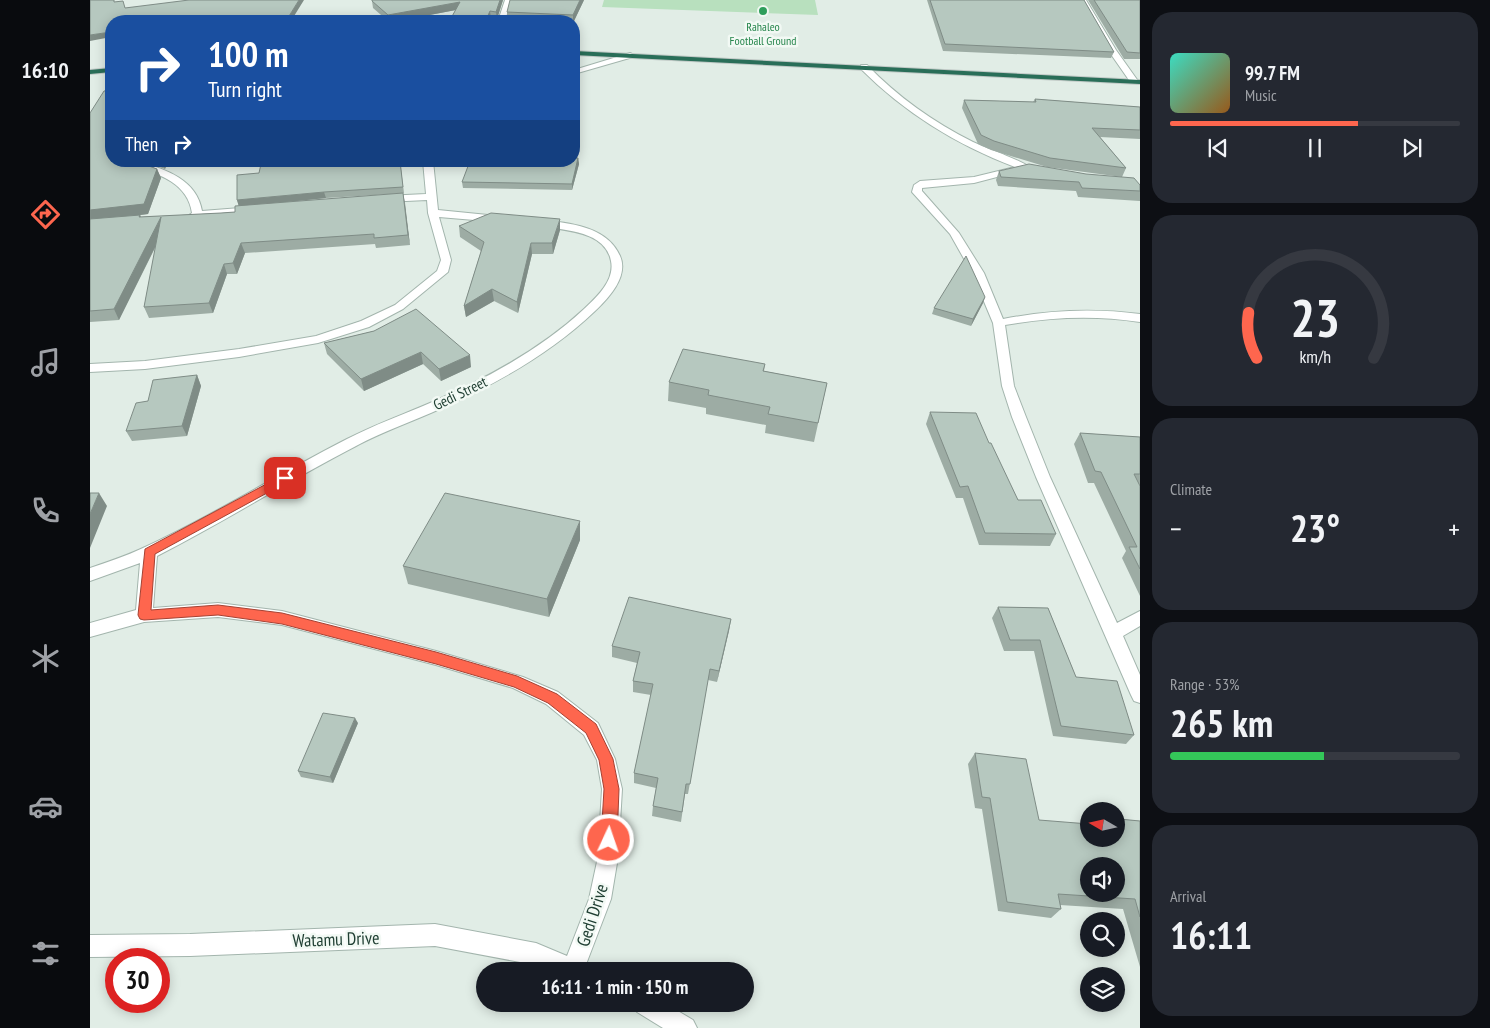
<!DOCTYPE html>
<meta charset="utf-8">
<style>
body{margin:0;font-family:"PT Sans Narrow",sans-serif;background:#242831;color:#f1f3f6;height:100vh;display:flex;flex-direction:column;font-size:19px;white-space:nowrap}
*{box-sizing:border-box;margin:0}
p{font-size:16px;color:#9ea1a6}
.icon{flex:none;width:28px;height:28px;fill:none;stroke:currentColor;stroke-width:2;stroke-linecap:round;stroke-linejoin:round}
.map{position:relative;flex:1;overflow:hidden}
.panel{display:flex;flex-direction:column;gap:12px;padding:12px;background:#0d0f14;width:350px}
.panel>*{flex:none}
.guide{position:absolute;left:15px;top:15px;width:475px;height:152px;border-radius:20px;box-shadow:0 2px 12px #0003;background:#1a4fa0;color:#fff;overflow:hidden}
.needle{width:32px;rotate:279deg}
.controls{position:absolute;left:990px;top:802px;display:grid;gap:10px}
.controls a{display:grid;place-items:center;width:45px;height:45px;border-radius:50%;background:#171b24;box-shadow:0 2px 12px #0003;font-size:25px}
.speed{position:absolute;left:15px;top:948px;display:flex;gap:10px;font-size:25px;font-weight:700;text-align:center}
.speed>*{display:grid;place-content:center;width:65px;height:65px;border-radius:50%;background:#171b24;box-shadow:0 2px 12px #0003;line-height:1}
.speed .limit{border:8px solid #d22;background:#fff;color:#111}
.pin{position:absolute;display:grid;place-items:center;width:42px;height:42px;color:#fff;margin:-21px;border-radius:10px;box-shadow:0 2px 8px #0006}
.me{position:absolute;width:55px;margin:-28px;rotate:3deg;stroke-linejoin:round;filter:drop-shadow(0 0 4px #0008)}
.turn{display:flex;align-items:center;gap:18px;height:105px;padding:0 20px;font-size:22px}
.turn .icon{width:65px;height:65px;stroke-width:2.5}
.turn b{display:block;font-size:35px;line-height:42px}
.then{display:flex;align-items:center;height:48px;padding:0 20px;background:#0003;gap:10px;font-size:19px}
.big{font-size:38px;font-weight:700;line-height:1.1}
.panel .card{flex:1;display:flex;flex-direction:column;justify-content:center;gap:8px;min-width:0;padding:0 18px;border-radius:20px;background:#242831}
.panel .dial{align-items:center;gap:0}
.dial svg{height:130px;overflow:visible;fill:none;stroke:#363941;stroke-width:7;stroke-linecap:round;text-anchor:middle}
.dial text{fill:#f1f3f6;stroke:none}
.song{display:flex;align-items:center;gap:15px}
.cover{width:60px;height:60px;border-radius:8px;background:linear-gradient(135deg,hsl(170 70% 55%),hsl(30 70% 35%))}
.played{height:5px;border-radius:2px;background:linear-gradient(90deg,#fe664e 65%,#363941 65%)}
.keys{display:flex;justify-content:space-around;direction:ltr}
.heat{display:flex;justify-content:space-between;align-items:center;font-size:28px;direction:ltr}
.charge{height:8px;border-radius:4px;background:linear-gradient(90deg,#34c759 53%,#363941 0)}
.trip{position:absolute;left:386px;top:962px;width:278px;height:50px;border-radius:25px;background:#171b24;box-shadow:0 2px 12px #0003;font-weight:700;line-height:50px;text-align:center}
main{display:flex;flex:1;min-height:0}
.dock{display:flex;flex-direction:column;width:90px;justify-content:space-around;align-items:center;background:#090b0e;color:#9ea1a6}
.dock .icon{width:35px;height:35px}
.dock .current{color:#fe664e}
.dock b{font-size:22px;color:#f1f3f6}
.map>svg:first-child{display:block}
.green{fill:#b8e0be}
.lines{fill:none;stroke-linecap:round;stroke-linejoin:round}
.minor-casing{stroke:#a3b5ad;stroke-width:2}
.highway-casing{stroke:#c1c9c6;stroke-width:2}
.minor{fill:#fff;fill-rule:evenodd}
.highway{fill:#296e58;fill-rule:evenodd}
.wall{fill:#9daca4;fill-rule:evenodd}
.shaded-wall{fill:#7f8c86}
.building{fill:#b6c8bf;stroke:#7f8c86;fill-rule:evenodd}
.route{fill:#fe664e;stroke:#a54233}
.leisure-dot{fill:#2e9e5b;stroke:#f2f9f4;stroke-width:2}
.labels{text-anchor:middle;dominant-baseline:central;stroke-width:5;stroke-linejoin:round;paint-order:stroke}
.far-leisure-label{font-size:12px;fill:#27864d;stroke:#f2f9f4}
.street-label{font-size:15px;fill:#203f33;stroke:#f2f9f4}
.near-street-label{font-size:18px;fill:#203f33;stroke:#f2f9f4}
</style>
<main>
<nav class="dock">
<b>16:10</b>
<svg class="icon current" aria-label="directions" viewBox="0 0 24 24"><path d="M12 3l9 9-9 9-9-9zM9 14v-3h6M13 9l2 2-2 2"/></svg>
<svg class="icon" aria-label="music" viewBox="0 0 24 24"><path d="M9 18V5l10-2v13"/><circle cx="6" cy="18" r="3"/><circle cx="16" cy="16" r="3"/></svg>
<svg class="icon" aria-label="phone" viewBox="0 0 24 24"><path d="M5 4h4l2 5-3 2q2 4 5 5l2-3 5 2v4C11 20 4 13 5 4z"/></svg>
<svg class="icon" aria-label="climate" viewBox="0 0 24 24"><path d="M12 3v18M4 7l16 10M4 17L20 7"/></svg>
<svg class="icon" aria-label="car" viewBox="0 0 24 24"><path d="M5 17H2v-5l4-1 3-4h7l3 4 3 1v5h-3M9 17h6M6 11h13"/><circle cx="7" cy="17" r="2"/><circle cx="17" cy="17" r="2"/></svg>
<svg class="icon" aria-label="filters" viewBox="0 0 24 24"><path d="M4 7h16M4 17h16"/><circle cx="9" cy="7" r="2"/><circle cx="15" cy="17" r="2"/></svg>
</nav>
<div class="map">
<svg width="1050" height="1028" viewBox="0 0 1050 1028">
<rect width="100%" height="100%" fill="#e1ede6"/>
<!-- green -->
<path class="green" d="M514 0H725L728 15 512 7Z"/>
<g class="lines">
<!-- minor casing -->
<g class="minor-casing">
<path id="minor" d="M415 0H421L415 21H408Z
M990 0H996L1026 50 1048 81 1047 83H1041L1018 50Z
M540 53 544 55 543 57 484 74V70Z
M771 65H777C808 97 843 122 883 142 895 148 931 160 939 167L937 169 884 183 832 188V191L869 233 894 273 913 319C959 310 1003 308 1050 314V322C1004 315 961 317 915 325L924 386 936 417 960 477 1027 623 1050 611V626L1033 636 1050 675V703L1044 701 1041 695 946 477 922 417 912 386 903 323 882 273 860 234 822 192 824 185 830 181 884 177 925 167C867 145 815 113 771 69Z
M333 161H343L348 210 408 216 413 219 408 222 349 217 361 260 358 272 313 309 279 327 228 343 149 357 55 369 0 372V364L55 361 149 349 226 336 271 321 305 305 347 271 351 260 338 213 337 200 295 202 290 199 295 196 336 194Z
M49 162C76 169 107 180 112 211L163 207 168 210 163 213 100 217 99 215 102 213C98 184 70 174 46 167L44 165Z
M451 220C479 223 517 226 530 256 539 276 519 298 505 311 461 353 408 383 352 408 324 421 294 431 266 446 198 481 134 522 67 556L63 608 128 603 192 611 346 651 433 677 468 692 508 723 525 759 532 789 528 857 521 899 495 967 497 971H460L446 965 345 946 100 956 0 957V935L100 934 345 924 446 943 477 956 499 899 508 857 512 789 507 760 494 735 456 704 423 688 346 665 192 625 128 617 54 622 0 637V623L46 610 50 563 0 581V568C18 562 36 556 53 548 123 516 188 474 257 439 284 425 312 415 340 403 396 379 450 350 494 309 507 297 525 280 521 261 515 229 471 231 447 225L446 223 447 221Z
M544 1004H576L603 1020 607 1028H573L547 1012Z"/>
</g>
<!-- highway casing -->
<g class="highway-casing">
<path id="highway" d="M484 51 1050 80V84L484 55Z
M21 68V72L0 74V70Z"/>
</g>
<!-- minor -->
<use href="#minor" class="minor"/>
<!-- highway -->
<use href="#highway" class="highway"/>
</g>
<!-- wall -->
<path class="wall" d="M413 0 407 19H401L399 21H361L360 20 366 10 308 21H298L283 8 282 1Z
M494 0 484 21H447L417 20V12Z
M837 0H994L1024 52 1021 58 853 51Z
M998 0H1050V59H1034Z
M945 99 1050 107V139L1010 137 1036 168 1032 177 957 167 901 150 888 144 872 108 874 100 943 102Z
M0 113 21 161 67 169 71 178 58 214 50 215 51 217 131 213 145 212 149 206 147 200 169 173 205 161H310L314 193H313L320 245 286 248 285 244 155 253 147 274H137L123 313 59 318 54 307 66 246 29 320 0 322ZM302 194 186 203 236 198Z
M488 158 489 164 482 190 373 188 372 182Z
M53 161H78L75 169Z
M909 171 1050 185V201L988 197 986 191 908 186 906 180Z
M369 226 470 230 463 254H442L428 313 404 301 376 317 374 306 391 251 370 237Z
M895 297 893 303 881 326 842 314 844 308Z
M284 331 381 367 351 381 333 364 274 391 237 354 234 343Z
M675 364 674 371 737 383 724 442 675 433 676 425 616 414V408L578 401 579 382Z
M107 375 111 386 97 436 42 441 36 431 58 401Z
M840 412 899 443 928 500 966 534 960 546 889 545 873 498H866L836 424Z
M990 433 1050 437V596L1032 558 1036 551 1004 483H998L984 444Z
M490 540 459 617 318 584 313 566Z
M908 607 958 608 986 677 1044 735 1036 744 963 736 944 651H914L902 618Z
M641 619 627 682 618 680 598 794H595L591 822 562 816 563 806 566 788 544 783V773L561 695 543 692V681L547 663 522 657V646Z
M268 723 243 783 211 777 208 771Z
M885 753 949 820 1026 839V822L1029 819 1050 821V967L1033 909 970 905 971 909 961 918 908 911 892 809 885 808 878 764Z"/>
<!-- shaded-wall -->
<path class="shaded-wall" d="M209 0H214L201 21H196Z
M410 0H413L407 19 406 12Z
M490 0H494L484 21H483V15Z
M370 2 371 9 308 21H299L298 15Z
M400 11 401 19 399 21H396Z
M21 32V37L0 41V35Z
M488 158 489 164 482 190V184Z
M72 161H78L75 169Z
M67 169 71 178 58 214 50 215 54 225 0 220V210Z
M234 192 236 198 149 207 147 200Z
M313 193 315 203 320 245 318 235Z
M71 217 75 227 29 320 24 309Z
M470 219V230L463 254 462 243Z
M151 243 155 253 147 274 143 263Z
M441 243 442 254 428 313 427 302Z
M134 264 137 274 123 313 119 303Z
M402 289 404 301 376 317 374 306Z
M895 297 893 303 881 326 883 319Z
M331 352 333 364 274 391 271 379Z
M380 355 381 367 351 381 349 369Z
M107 375 111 386 97 436 92 426Z
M9 493 17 506 0 548V514Z
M490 521V540L459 617 457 599Z
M641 619 639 631 627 682 629 671Z
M265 718 268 723 243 783 240 777Z"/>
<!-- building -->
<path class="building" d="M0 0H24V2L33 1 35 8 99 0H209L196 21H166L160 16 161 20 152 21H21V32L0 35Z
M282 0H410L406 12 400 11 396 20H360L370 2 298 15 282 1Z
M420 0H490L483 15 417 12Z
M840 0H994L1024 52 855 44Z
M1004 0H1050V53L1037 52Z
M21 90V161H46L67 169 54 204 0 210V113L14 91Z
M945 99 1050 107V130L1002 128 1036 168 960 158 904 141 891 135 874 100 946 102Z
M484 158H488L482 184 372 182 380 161H484Z
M205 161H310L313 187 234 192 147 200V175L169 173 171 164Z
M939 164 996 174 1044 178 1050 185V191L992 188 989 182 911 177 909 171Z
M313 193 318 235 284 238V234L151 243 143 263 134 264 119 303 54 307 71 217 24 309 0 311V219L50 215 49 217 131 213 145 212V206Z
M401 213 470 219 462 243H441L427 302 402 289 374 306 394 242 369 226Z
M876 256 895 297 883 319 844 308Z
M326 309 380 355 349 369 331 352 271 379 234 343 284 331Z
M593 349 675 364 673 371 737 383 728 423 678 414 680 407 618 395 619 390 579 382Z
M107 375 92 426 36 431 46 403 58 401 63 380Z
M840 412 886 413 899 443H901L928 500H951L966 534 895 533 878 486 870 487Z
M990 433 1050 437V474H1044L1050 486V569L1039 547H1047L1011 472 1005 471Z
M0 493H9L0 514Z
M355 493 490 521 457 599 313 566Z
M539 597 641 619 629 671 620 669 600 784H596L592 812 563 806 568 778 544 773 563 684 543 681 550 652 522 646Z
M908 607 958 608 986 677 1027 681 1044 735 971 726 950 640H920Z
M233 713 265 718 240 777 208 771Z
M885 753 936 759 949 820 999 824V839H1026V826H1032L1029 819 1050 821V917L1045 899 968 894 971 909 917 902 900 798 892 797ZM999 866H1026V894H999Z"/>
<!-- route -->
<path class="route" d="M195 474 199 476 201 478 199 481 65 554 61 610 128 605 192 613 346 652 427 676 467 694 506 724 523 759 529 789 527 840 524 845 519 848 514 845 511 840 514 789 509 760 496 733 458 703 424 687 346 664 192 624 128 615 54 620 50 619 48 615 55 549Z"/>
<!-- markers -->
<circle class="leisure-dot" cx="673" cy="11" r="5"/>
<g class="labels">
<!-- far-leisure labels -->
<g class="far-leisure-label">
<text x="673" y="26">Rahaleo<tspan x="673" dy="14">Football Ground</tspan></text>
</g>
<!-- street labels -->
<g class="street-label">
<text transform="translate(370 393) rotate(-26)">Gedi Street</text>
</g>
<!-- near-street labels -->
<g class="near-street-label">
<text transform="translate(502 915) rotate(-72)">Gedi Drive</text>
<text transform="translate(246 939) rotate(-2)">Watamu Drive</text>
</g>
</g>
</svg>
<div class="controls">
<a><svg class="needle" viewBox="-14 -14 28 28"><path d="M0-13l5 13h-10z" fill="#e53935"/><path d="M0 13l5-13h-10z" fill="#9ea1a6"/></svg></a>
<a><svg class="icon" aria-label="sound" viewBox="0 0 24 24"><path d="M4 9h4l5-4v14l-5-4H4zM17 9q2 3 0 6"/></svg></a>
<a><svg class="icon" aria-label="search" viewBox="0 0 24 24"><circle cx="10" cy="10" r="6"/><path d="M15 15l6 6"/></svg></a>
<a><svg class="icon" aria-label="layers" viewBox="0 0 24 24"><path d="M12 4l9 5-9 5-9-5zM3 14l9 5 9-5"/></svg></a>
</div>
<div class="speed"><div class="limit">30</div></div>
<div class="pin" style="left:195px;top:478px;background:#d93025"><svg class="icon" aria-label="arrive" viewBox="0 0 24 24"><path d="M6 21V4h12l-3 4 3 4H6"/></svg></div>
<svg class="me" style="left:519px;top:840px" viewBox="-20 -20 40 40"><circle r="17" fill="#fe664e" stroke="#fff" stroke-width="3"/><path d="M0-11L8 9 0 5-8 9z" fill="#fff"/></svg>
<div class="trip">16:11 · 1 min · 150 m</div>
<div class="guide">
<div class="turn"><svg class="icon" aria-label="right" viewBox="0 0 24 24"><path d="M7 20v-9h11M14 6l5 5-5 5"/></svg><div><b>100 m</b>Turn right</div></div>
<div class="then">Then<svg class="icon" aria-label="right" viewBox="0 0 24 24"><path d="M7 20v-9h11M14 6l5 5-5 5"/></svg></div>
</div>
</div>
<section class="panel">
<div class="card">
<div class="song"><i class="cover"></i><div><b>99.7 FM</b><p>Music</p></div></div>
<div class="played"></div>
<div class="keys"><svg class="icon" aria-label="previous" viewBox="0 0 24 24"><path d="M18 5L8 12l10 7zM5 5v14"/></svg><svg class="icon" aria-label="pause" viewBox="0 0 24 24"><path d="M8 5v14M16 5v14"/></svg><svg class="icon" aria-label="next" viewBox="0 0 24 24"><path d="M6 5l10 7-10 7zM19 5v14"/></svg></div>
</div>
<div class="card dial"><svg viewBox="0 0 100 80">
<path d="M14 69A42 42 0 1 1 86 69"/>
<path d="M14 69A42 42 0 0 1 9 41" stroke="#fe664e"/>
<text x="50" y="56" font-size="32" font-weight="700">23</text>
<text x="50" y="72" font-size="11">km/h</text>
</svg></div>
<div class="card"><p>Climate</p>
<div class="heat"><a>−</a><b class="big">23°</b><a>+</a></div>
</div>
<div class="card"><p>Range · 53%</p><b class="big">265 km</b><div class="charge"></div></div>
<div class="card"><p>Arrival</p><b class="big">16:11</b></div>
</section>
</main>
